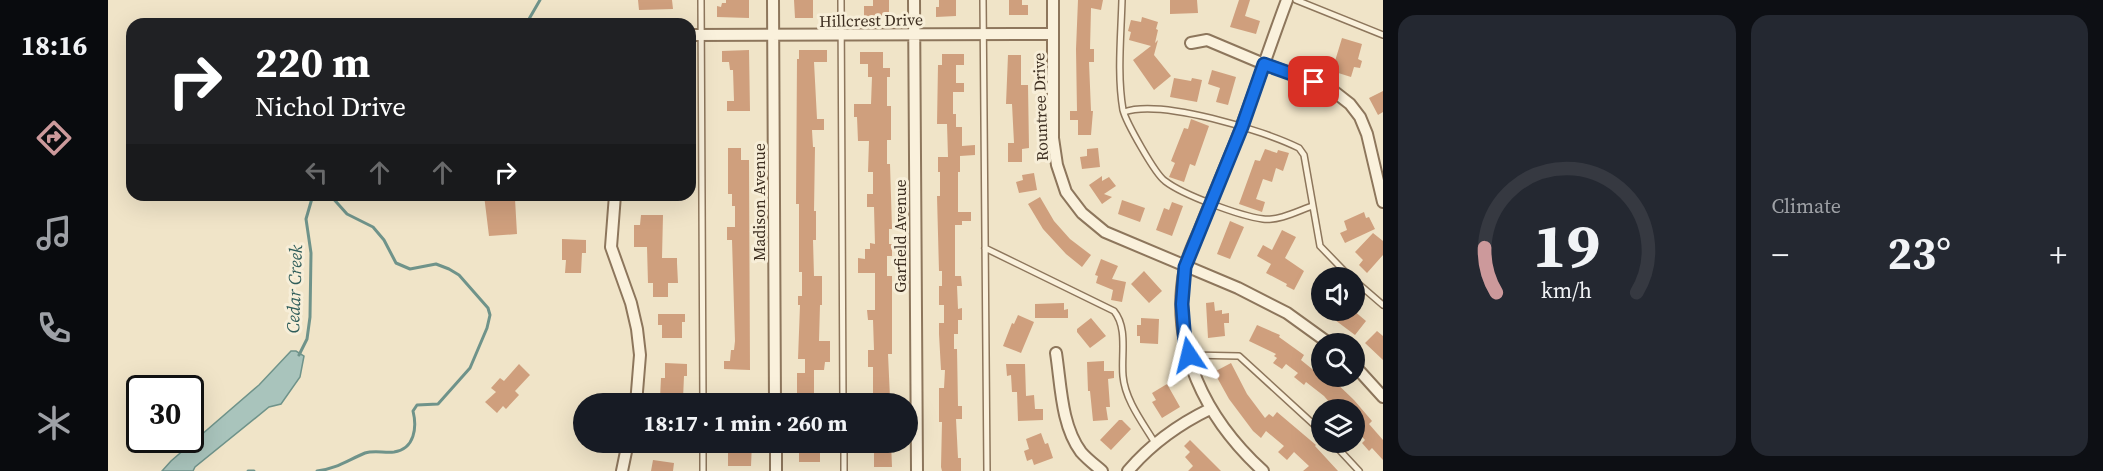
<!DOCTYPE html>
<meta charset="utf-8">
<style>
body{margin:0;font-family:"Source Serif 4",serif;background:#242831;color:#f1f3f6;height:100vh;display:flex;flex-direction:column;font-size:22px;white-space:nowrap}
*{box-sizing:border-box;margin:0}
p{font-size:20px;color:#9ea1a6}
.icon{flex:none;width:33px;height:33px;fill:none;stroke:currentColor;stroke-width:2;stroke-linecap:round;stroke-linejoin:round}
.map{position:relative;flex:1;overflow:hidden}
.drawer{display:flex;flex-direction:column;gap:15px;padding:15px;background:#0d0f14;width:720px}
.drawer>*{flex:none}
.hud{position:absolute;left:18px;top:18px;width:570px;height:183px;border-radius:18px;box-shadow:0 6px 24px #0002;background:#202124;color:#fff;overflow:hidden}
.controls{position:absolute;left:1203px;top:267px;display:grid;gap:12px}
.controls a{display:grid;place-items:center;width:54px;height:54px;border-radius:50%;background:#171b24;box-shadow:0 6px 24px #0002;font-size:30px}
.speed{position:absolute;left:18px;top:375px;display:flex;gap:12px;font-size:30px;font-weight:700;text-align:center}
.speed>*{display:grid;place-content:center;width:78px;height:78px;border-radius:50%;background:#171b24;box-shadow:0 6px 24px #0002;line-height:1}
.speed .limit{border:3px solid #111;border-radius:9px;background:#fff;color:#111}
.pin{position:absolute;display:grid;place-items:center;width:51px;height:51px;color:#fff;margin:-26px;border-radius:12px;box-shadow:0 3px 9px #0006}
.me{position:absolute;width:66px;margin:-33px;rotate:350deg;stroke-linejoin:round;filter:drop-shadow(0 0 4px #0008)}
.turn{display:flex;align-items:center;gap:21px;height:126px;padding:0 30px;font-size:27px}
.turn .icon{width:78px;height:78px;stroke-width:2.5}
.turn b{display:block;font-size:42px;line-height:51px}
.lanes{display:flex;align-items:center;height:57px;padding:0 30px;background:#0003;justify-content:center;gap:30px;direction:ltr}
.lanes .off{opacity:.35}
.big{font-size:45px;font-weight:700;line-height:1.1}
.drawer .widget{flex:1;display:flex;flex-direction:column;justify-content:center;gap:9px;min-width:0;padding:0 21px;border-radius:18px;background:#242831}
.drawer .dial{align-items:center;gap:0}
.dial svg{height:156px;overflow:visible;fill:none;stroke:#363941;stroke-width:7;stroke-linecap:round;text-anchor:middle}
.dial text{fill:#f1f3f6;stroke:none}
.heat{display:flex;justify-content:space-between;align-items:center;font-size:33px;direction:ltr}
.drawer .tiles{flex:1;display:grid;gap:15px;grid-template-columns:repeat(2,1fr)}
.trip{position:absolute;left:465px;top:393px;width:345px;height:60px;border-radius:30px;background:#171b24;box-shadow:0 6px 24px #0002;font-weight:700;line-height:60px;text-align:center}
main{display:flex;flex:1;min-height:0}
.tabs{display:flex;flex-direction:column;width:108px;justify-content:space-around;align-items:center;background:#090b0e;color:#9ea1a6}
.tabs .icon{width:42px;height:42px}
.tabs .selected{color:#cc999b}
.tabs b{font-size:27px;color:#f1f3f6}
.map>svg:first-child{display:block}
.water{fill:#a9c4bc;stroke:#6f938a;stroke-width:1.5}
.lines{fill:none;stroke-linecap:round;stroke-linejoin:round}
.stream{stroke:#6f938a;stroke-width:3}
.building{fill:#cf9f7d}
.lane-casing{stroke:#8d765c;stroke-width:8}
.street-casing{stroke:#8d765c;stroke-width:14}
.lane{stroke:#faf1dc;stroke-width:5}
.street{stroke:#faf1dc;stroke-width:10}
.route-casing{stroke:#114b97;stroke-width:15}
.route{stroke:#1a73e8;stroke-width:10}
.labels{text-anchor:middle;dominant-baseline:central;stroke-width:6;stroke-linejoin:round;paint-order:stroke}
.street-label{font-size:16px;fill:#3d2e20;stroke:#f7eed8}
.water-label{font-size:18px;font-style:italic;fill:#2f5d5a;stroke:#f7eed8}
</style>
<main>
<nav class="tabs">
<b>18:16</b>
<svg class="icon selected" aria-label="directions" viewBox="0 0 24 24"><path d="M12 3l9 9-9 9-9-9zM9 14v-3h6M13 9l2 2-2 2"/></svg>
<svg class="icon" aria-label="music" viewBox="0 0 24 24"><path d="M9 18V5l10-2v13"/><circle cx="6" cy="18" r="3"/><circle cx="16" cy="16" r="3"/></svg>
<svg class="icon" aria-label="phone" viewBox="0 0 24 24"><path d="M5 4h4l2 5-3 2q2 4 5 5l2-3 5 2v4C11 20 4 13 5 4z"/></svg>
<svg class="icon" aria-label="climate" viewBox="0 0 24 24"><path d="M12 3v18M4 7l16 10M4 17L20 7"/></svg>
</nav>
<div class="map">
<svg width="1275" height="471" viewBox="0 0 1275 471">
<rect width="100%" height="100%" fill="#f0e4c8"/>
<!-- water -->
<path class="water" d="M183 351H188L196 356 192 377 173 404 161 407 87 467 85 471H54L63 461 151 385Z"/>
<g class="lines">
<!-- stream -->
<path class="stream" d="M413 24 421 19 432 0
M191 355 199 339 202 317 203 253 198 219 205 195
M140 471H146
M209 471C228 469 240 460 257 453 266 450 276 453 286 452 307 449 309 427 305 411L309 405 330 404 362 368 379 328 382 315 380 308 351 275 341 269 328 264 302 269 288 263 276 240 265 227 239 214 222 195"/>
</g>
<!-- building -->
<path class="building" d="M530 0H564L565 9 531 10Z
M618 0H641V18L609 17V6L613 7 614 3H618Z
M686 0H705V18H687Z
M765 0H781V17H756V6H765Z
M831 0H848V16L828 17V7H831Z
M901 0H914V5H920V15H901Z
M970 0H995L993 10 983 8 982 49H986V62H981L983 111H985L983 135H970V120H962V111H969L968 49Z
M1062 0H1089L1090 13 1062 14Z
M1131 0H1142L1137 16 1152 21 1148 34 1122 27Z
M1034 17 1050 22 1048 29 1050 30 1047 43 1050 40 1046 55 1063 76 1046 90 1025 60 1043 46 1021 40 1023 32 1020 31 1023 20 1033 22Z
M1234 38 1254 44 1250 59 1254 61 1252 68 1246 67 1243 77 1224 71Z
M641 50 642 111H619V101H626L625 70H622L621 62H614V51Z
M691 50H719V62H706L709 119H716V130H704L705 147H707L706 211H708V240H705L706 276H714V305H712L711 341H722V362H717L716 370H706V403H689V373H697V359H690L692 305H690V296H694V272H691V204H688L689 59H691Z
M752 52H775V68H782V77H779V106H783V140H779V164H782L784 229H781V244H784V256H779V276H784V354H780L782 398 765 399V367H760V350H766L765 320H760L759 310H767V273H750V258L757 259V249H762V243L767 244 766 207H759V194H765V172H760L761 141H750L749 117H746V104H763L764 77H760V64H752Z
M834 54H856V65H848V83H856V92H845V114H848V127H854V146L867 145V155L852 156V172H850V212H863V221H854V225H847V276H853L854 286H849L850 309 854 308V320H850V334H846V349H849L850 406H854V419H848L850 458H853V471H834L833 467 834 422H831V388H836L837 370H833L831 334V323H836V305H831V286H834V271H831L829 196H832V172H830V157H840L839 124H829L830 65H834Z
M900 55H913V85H920L921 148 914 149V162H900V143H906L904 104H898Z
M1104 70 1128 77 1120 105 1108 102 1112 88 1100 84Z
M1066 78 1083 81 1084 78 1094 80 1089 102 1062 97Z
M1275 91V112L1270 115 1261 98Z
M1083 119 1101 126 1087 166 1082 164 1076 182 1061 177 1067 163 1063 161 1076 128 1080 129Z
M620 148H633V160H641L642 370 616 369V361H622L623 350H626L627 341 624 240H619V227H627V206H624V194H620Z
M990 148 992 167 974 169 972 157 979 156V149Z
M1157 149 1169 153 1170 150 1181 153 1175 171 1168 168 1164 182 1155 179 1148 199 1157 202 1154 212 1131 204 1147 160 1152 161Z
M926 173 929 190 911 193 908 182 915 180 914 175Z
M994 176V181L1001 177 1008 186 996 194 1004 197 994 204 981 185Z
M376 195H403V199H407L409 234 381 236Z
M932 197 946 221 962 239 983 255 974 267 958 254 935 229 920 204Z
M1014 200 1037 208 1032 222 1010 214Z
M1064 202 1075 206 1064 236 1048 230 1056 208 1061 210Z
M1256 212 1258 218 1261 217 1267 229 1237 243 1232 233 1239 230 1236 221Z
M533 215H555L554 258H569V263L570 283H560V297H545V283H540L539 247H526V225H532Z
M1122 221 1136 227 1122 259 1109 254Z
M1174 230 1188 237 1177 258 1196 271 1186 290 1178 286 1179 284 1158 273 1163 264 1149 256 1155 245 1164 250Z
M1265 233 1275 241V255L1259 273 1251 265 1255 260 1247 252Z
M454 239 478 240V253H474L473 273H457L458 260H454Z
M993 259 1010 266 1004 279 1018 282 1014 302 1003 300 1005 290 988 283 990 276 987 275Z
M1036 271 1054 291 1041 303 1023 284Z
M1106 302 1107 311 1114 310V314L1121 313V323H1116L1117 336 1100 338 1098 303Z
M956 303V310L960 309V318H927V304Z
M1214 310H1245L1258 321 1247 335 1227 320 1229 318Z
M550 314H577V322H574V338H554V325H550Z
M910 315 926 322 913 353 895 346 904 323 906 324Z
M983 318 998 336 982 348 969 332V329Z
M1033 318 1051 319 1050 344 1032 343V336H1029V325H1033Z
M1149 325 1172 335 1171 337 1196 355 1193 360 1209 373 1214 368V376H1221L1246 400 1264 421 1261 424 1275 440V460L1264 448 1261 451 1254 443 1257 440 1246 428V410H1228L1216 396 1198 382 1196 385 1186 377 1190 373 1178 364 1174 369 1165 363 1169 358 1166 356 1168 354 1141 341Z
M1269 331 1275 336V360L1257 343Z
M996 361V371H1006V378L1000 379 1002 407H998L1000 420 985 421 982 391H980L979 362Z
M557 363 579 364V376H576L575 399 552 398 553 378H557Z
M1123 363 1139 394 1157 418 1161 414 1165 417 1169 412 1208 445 1207 446 1230 471H1195L1201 466 1186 452 1179 460 1170 452 1176 446 1158 431 1153 438 1145 431 1121 399 1106 372Z
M411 364 422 375 407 391 411 395 398 409 395 406 389 413 377 402 388 392 383 388 392 378 396 381Z
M898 364H917L918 396 926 395 927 409H935V420L910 421 909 392H904L903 375 899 376Z
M1059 384 1072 407 1054 418 1044 402 1048 400 1044 393Z
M1011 420H1014L1023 429 1003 450 992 440Z
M933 433 937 444 940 443 945 458 926 465 924 459 919 461 916 451 921 449 918 439Z
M1082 440 1113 471H1080L1085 466 1077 457 1082 452 1076 446Z
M630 442H644L643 466H620V446L630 447Z
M691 442H712V462H691Z
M766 442H783L784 467H766Z
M545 460 566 463 565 471H543Z"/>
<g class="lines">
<!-- lane casing -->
<g class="lane-casing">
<path id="lane" d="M593 0 595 404
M733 0 735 404
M875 0 879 471
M1014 0C1013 36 1009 75 1015 110 1018 122 1047 174 1057 181 1075 195 1132 216 1155 219 1171 221 1190 211 1204 206
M1188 0 1275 35
M1016 112C1053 99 1155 130 1191 148L1196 155 1212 246 1243 278
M877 248 1006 311C1020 328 1013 355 1015 376 1017 400 1035 423 1047 443
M1246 280 1275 305
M1081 355 1131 356 1214 432
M595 442V471
M736 442V471
M1224 442 1251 471"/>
</g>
<!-- street casing -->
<g class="street-casing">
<path id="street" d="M665 0 667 404
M806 0 809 471
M945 0V138L949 165 958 192 974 213 997 232 1130 288 1179 313 1222 344
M582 35 944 34
M1083 43 1099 40 1156 64 1219 86 1242 104 1252 117 1259 134 1275 202
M507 195 503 247 523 303 529 329 532 355 528 404
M948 353C953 385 953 425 973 452 979 459 987 465 994 471
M1246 365 1275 397
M668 442V471
M514 471 520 442
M1020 471C1043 444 1071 424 1102 409
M1155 471C1098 419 1061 347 1077 268 1080 254 1088 239 1093 226 1104 199 1115 172 1126 146 1145 98 1161 48 1179 0"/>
</g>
<!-- lane -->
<use href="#lane" class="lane"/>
<!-- street -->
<use href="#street" class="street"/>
</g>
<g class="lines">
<!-- route casing -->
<g class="route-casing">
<path id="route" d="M1081 355 1077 343 1074 304 1077 267 1134 127 1156 64 1206 82"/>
</g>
<!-- route -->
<use href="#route" class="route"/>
</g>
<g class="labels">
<!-- street labels -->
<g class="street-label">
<text transform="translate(763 20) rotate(-1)">Hillcrest Drive</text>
<text transform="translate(932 107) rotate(-92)">Rountree Drive</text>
<text transform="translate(651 202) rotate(-90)">Madison Avenue</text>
<text transform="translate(792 236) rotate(-90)">Garfield Avenue</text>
</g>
<!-- water labels -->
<g class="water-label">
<text transform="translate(186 289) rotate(-88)">Cedar Creek</text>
</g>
</g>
</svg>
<div class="controls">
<a><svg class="icon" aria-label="sound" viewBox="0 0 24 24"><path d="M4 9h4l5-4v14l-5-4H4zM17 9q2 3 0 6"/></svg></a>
<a><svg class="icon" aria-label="search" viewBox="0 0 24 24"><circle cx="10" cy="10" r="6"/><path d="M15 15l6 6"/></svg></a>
<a><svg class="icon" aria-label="layers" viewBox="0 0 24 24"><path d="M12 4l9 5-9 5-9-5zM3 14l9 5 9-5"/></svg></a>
</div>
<div class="speed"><div class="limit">30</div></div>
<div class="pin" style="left:1206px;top:82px;background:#d93025"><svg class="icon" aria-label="arrive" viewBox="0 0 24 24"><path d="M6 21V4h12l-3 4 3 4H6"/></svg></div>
<svg class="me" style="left:1081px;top:355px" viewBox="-20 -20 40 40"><path d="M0-17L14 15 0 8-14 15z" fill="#1a73e8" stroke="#fff" stroke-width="4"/></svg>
<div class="trip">18:17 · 1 min · 260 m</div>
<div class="hud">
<div class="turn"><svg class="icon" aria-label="right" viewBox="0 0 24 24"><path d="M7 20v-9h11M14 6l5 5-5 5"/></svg><div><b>220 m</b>Nichol Drive</div></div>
<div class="lanes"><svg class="icon off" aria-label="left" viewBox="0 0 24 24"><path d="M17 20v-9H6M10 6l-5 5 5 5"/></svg><svg class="icon off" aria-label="ahead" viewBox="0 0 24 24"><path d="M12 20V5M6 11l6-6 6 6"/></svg><svg class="icon off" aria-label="ahead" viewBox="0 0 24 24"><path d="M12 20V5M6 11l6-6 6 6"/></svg><svg class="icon" aria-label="right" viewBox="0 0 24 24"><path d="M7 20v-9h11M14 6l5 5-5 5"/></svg></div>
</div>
</div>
<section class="drawer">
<div class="tiles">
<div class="widget dial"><svg viewBox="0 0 100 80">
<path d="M14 69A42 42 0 1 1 86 69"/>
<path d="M14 69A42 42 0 0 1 8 46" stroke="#cc999b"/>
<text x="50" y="56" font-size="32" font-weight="700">19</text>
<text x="50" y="72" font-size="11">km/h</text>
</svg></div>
<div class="widget"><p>Climate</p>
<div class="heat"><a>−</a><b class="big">23°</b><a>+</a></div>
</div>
</div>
</section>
</main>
